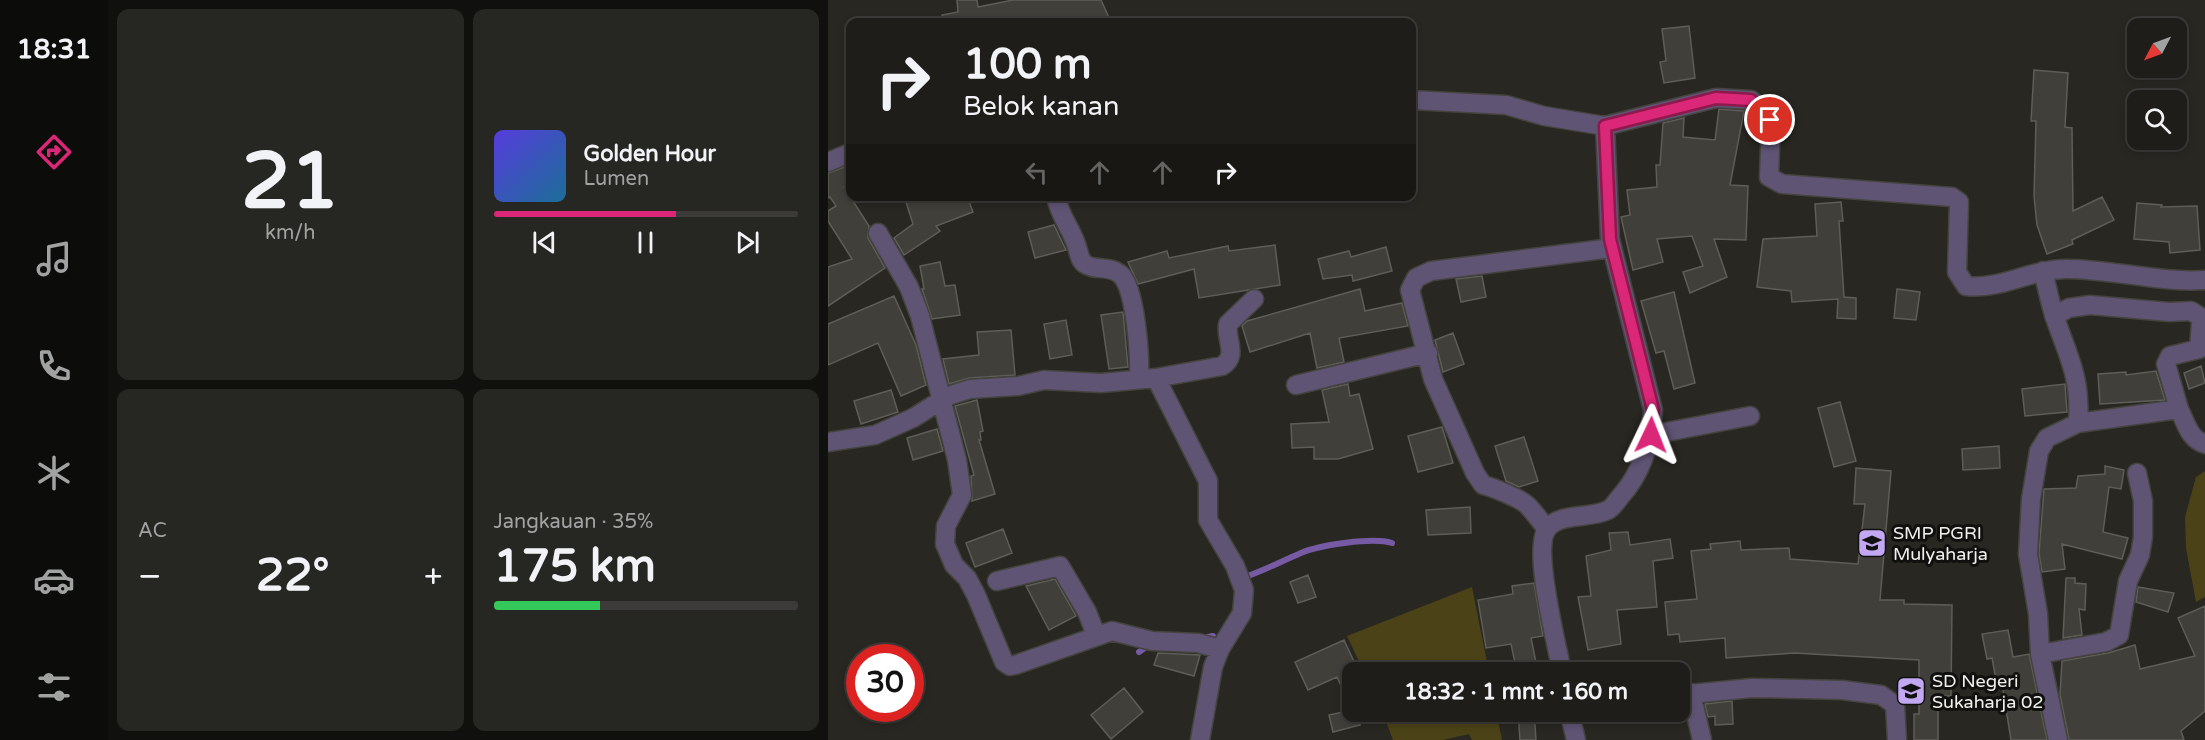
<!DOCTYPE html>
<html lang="id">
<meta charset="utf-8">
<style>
body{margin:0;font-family:"Varela Round",sans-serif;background:#262623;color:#f1f3f6;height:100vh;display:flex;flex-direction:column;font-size:22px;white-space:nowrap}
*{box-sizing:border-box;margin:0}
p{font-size:20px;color:#a1a2a2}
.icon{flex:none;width:33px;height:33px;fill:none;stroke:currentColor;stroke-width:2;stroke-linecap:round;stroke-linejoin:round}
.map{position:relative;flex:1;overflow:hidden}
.sheet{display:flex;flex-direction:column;gap:9px;padding:9px;background:#10100e;width:720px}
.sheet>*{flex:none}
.guide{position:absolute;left:18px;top:18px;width:570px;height:183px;border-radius:12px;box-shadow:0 3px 9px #0003,0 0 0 2px #3c3b39;background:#1e1d1a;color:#f1f3f6;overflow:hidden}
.needle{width:39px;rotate:229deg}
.controls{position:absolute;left:1299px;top:18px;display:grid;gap:12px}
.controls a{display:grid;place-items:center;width:60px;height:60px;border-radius:12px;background:#1e1d1a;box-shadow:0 3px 9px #0003,0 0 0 2px #3c3b39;font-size:30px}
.speed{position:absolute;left:18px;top:644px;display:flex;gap:12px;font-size:30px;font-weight:700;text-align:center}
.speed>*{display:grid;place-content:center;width:78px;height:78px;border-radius:50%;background:#1e1d1a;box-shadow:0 3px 9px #0003,0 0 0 2px #3c3b39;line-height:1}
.speed .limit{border:9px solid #d22;background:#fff;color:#111}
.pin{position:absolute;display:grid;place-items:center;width:51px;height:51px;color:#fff;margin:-26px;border:3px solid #fff;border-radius:50%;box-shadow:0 2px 6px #0007}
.me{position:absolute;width:66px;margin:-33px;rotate:2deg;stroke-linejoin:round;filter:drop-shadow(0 0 4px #0008)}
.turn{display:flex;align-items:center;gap:21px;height:126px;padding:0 18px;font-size:27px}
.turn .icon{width:78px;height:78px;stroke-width:2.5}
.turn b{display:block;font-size:42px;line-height:51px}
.lanes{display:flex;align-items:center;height:57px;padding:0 18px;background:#0003;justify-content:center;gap:30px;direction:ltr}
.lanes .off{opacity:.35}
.big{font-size:45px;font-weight:700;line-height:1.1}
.sheet .card{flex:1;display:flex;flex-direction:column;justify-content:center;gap:9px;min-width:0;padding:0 21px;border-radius:12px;background:#262623}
.sheet .dial{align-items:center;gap:0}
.dial b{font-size:78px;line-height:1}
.song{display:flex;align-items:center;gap:18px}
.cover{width:72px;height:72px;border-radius:9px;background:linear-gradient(135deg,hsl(250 70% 55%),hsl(200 70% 35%))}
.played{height:6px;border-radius:3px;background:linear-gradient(90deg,#db2777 60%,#3c3b39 60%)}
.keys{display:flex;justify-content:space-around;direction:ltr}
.heat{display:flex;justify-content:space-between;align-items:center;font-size:33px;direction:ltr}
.charge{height:9px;border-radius:4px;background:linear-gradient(90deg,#34c759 35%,#3c3b39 0)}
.sheet .tiles{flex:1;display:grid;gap:9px;grid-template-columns:repeat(2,1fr)}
.trip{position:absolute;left:514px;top:662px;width:348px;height:60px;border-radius:12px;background:#1e1d1a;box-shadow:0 3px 9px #0003,0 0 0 2px #3c3b39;font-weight:700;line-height:60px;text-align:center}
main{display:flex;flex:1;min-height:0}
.dock{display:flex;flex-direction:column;width:108px;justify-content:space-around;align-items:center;background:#0c0c0a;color:#a1a2a2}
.dock .icon{width:42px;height:42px}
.dock .on{color:#db2777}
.dock b{font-size:27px;color:#f1f3f6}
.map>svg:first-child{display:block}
.green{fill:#4b4317}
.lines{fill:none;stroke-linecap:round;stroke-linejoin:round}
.stream{stroke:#765aa4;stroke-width:6}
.building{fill:#403f3a;stroke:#5e5d58;stroke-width:1.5}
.minor-casing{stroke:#44433e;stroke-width:21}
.minor{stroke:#5f5474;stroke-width:18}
.route-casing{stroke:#8e194d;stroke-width:15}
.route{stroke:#db2777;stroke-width:10}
.labels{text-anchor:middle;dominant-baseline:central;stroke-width:6;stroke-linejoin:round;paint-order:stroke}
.poi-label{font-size:18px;fill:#f1f0ed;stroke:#10100e;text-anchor:start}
</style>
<main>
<nav class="dock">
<b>18:31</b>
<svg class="icon on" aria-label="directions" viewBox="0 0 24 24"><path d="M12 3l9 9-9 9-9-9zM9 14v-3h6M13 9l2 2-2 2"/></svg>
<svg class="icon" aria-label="music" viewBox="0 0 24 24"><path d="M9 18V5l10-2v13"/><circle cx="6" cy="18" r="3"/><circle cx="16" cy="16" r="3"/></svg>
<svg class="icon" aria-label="phone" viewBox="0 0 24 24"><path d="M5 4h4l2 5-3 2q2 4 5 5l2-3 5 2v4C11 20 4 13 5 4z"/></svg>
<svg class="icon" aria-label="climate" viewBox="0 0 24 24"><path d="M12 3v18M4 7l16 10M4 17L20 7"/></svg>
<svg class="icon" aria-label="car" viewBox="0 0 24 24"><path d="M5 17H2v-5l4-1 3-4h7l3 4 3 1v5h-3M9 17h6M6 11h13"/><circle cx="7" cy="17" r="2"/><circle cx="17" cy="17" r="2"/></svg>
<svg class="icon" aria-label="filters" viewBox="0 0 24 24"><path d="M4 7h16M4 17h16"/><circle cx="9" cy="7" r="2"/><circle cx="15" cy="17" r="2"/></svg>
</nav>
<section class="sheet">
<div class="tiles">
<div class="card dial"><b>21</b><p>km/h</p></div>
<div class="card">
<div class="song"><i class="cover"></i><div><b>Golden Hour</b><p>Lumen</p></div></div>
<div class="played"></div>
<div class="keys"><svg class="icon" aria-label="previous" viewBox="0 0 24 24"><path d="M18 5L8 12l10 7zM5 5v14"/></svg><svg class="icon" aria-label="pause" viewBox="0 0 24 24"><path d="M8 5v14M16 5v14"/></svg><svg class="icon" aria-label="next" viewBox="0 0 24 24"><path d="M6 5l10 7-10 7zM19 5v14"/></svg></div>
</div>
<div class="card"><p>AC</p>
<div class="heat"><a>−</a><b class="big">22°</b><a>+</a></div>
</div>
<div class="card"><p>Jangkauan · 35%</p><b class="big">175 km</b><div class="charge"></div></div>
</div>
</section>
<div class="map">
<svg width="1377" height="740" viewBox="0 0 1377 740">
<rect width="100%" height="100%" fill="#282722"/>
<!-- green -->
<path class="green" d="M1377 471V597L1368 602 1358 548 1357 517 1368 477Z
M644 587 661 672H536L519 636Z
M554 711H668L674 740H644L641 734 615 740H565Z"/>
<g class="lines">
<!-- stream -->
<path class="stream" d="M417 577C437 570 454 561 473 553 491 545 545 537 564 543
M374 638 385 636
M311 652 322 644"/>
</g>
<!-- building -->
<path class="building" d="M129 0H149L150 7 185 0H273L283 22H115L114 15 130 12Z
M861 26 867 78 836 83 832 62 838 61 834 29Z
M1206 70 1240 73 1237 127 1244 128 1245 211 1274 197 1286 220 1244 240 1245 244 1219 254 1209 225 1206 196 1208 121H1203Z
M891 109 916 111 902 185 920 186 918 240 886 239 899 277 862 293 855 272 875 266 864 236 829 239 835 262 805 270 793 217 802 215 799 190 829 187 828 165H832L835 123 856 118 855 137 887 140Z
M22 165V183L16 187 41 226 40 238 57 268 0 306V267L24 259 0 221V211L8 206 2 197 0 198V173Z
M76 196H139L145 212 108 226 112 231 76 255 66 238 85 224Z
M1013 202 1015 221H1011L1016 297 1028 298V319L1009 318 1010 299 964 302 963 291 929 287 935 239 989 236 987 204Z
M1309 203 1334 205 1333 207 1369 206 1372 250 1342 253 1341 242 1306 239Z
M226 225 238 250 207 258 200 232Z
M447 245 452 285 371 298 366 269 310 284 300 262 339 251 341 258 400 246 401 251Z
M558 247 564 271 525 281 524 275 495 279 490 259 521 251 523 257Z
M112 262 117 286 127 285 132 315 104 319 94 289H96L92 266Z
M654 276 658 297 633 302 628 279Z
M532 289 537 311 574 303 580 326 511 338 516 362 489 368 482 333 422 352 414 326 419 321Z
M1069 289 1092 292 1088 320 1066 318Z
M846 292 867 383 846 389 836 351 828 353 813 301Z
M66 296 88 345 98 385 73 396 50 343 0 365V324Z
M295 312 300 367 281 369 273 315Z
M238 320 244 355 222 359 216 324Z
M183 330 187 375 141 378 121 384 115 359 151 355 149 332Z
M625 333 636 364 615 372 607 340Z
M1373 366 1377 383 1361 389 1356 373Z
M1328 371 1337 400 1272 404 1270 374 1298 372V375Z
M520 384 522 396 531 394 545 449 510 459H486V447L464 448 463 424 501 422 494 390Z
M1237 384 1239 412 1197 416 1194 389Z
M63 390 70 412 33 424 26 401Z
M149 400 155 431 152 432 153 440H151L167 494 144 501 143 476 146 475 127 406Z
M1012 402 1028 461 1006 467 990 408Z
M614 427 625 463 590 472 580 436Z
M109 429 115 451 85 460 79 438Z
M696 437 710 481 691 487 678 481 667 446Z
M1171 446 1172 468 1135 470 1134 449Z
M1277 466 1296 470 1293 489 1281 487 1275 532 1300 538 1294 559 1234 544 1237 569 1214 572 1211 553 1216 489 1248 488 1250 476 1277 474Z
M1028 468 1063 471 1052 600H1076V604L1124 605 1123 696H1110V740H1086V714H1091V660L966 653 898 658 897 638 852 642 851 634 840 635 837 602 869 599 863 551 883 549 882 544 912 541 913 550 961 548 962 559 1030 564 1037 504H1026Z
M642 507 643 533 600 535 598 510Z
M175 529 184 553 147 567 138 543Z
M800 532 802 545 842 539 845 558 825 561 829 607 789 610 793 644 760 650 750 597 763 596 758 556 783 550 781 533Z
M480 575 488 597 470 603 462 582Z
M1238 578H1247V583L1258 584 1257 610 1251 609 1254 635 1235 638Z
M227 579 248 616 221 630 198 586Z
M706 583 715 636 703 638 710 672H689L683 644 658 648 650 600 685 594 684 586Z
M1310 587 1346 593 1340 612 1308 602Z
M1377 606V711L1353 731 1356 740H1241L1232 695 1234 661 1280 653 1307 645 1312 669 1367 656 1350 618Z
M1180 630 1185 657 1201 654 1219 740H1183L1174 684 1169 685 1164 658 1159 659 1154 634Z
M516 640 529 668 525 669V711H528L532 725 505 732 501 715 524 710 509 677 480 690 467 662Z
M330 653 372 655 366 676 326 665Z
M296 688 315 712 283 739 263 715Z
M904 701 905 724 887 725V716L880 717 877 704Z
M690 711H706L708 740H692Z"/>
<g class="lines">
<!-- minor casing -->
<g class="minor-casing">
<path id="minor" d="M584 100 678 105 716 116 777 126 782 239 825 410C823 442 814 473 792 497 789 501 784 508 780 510 763 519 731 512 719 529 704 549 729 645 734 672
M777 126 888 98 923 100 943 120 941 177 954 184 1124 197 1131 202 1129 272 1138 286C1173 290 1203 269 1238 269 1284 269 1331 283 1377 280
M0 162 22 153
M228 196C231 216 244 229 249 247 251 253 252 261 257 264 266 271 281 265 292 274 308 288 312 357 311 379
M50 233 81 287 92 316 129 460 134 495 118 526 117 544 126 565 139 578 148 595 176 662 182 666 187 665 284 631 324 641 370 643 392 649
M1215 271C1219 287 1222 303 1227 318 1241 358 1253 378 1250 423L1219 438 1211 451 1203 499 1200 554 1210 614 1212 654 1230 740
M1226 316 1241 308 1262 305 1341 312 1363 311 1371 316 1373 322 1371 349 1342 356 1338 364 1351 409 1250 423
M328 378 380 481V520L407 566 416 590 414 613 392 649 385 667 372 740
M468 385 600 353
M1351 409C1358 423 1361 439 1377 444
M823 435 922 416
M0 442 47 435 85 418 120 396 142 389 190 386 216 380 273 383 328 378 394 366C411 356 397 339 400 324L426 299
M719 529C712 521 707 513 700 506 694 499 664 487 655 485L647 473 605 379 582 290 588 278 603 271 784 248
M169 581 232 566 259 612 268 635
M1212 654 1278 642 1291 635 1300 581 1312 555 1315 537V501L1309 473
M863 693 874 740
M852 695 924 688 1014 690 1053 695 1067 705 1069 740
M741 711 748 740"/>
</g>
<!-- minor -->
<use href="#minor" class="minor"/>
</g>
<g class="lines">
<!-- route casing -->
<g class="route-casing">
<path id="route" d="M823 435 825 410 782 239 777 126 888 98 923 100 942 120"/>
</g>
<!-- route -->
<use href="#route" class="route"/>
</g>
<!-- icons -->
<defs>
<g id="school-square" transform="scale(1.5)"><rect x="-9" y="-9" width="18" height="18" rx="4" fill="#c2a7f2" stroke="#10100e"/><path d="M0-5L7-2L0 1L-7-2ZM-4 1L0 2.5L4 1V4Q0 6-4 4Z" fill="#111"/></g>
</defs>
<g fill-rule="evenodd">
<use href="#school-square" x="1044" y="543"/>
<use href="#school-square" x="1083" y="691"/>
</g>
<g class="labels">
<!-- poi labels -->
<g class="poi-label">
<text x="1065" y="533">SMP PGRI<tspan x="1065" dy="21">Mulyaharja</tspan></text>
<text x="1104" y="681">SD Negeri<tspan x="1104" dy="21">Sukaharja 02</tspan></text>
</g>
</g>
</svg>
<div class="controls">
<a><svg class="needle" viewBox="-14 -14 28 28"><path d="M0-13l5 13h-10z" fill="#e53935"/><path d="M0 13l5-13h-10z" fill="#a1a2a2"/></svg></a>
<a><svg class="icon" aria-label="search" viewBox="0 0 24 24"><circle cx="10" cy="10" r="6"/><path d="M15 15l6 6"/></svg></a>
</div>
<div class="speed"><div class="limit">30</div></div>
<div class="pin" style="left:942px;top:120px;background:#d93025"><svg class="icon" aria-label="arrive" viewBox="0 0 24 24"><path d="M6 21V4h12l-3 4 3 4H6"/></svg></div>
<svg class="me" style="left:823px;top:435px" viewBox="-20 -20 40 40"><path d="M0-17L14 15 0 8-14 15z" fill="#db2777" stroke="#fff" stroke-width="4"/></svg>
<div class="trip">18:32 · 1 mnt · 160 m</div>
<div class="guide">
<div class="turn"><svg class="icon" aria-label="right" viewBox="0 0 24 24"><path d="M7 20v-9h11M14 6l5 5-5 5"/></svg><div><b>100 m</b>Belok kanan</div></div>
<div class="lanes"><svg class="icon off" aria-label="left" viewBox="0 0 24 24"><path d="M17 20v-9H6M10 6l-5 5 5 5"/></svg><svg class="icon off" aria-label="ahead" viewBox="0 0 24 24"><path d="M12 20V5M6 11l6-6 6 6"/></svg><svg class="icon off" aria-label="ahead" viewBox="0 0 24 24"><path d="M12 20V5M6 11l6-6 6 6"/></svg><svg class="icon" aria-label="right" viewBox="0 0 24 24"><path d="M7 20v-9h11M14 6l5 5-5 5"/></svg></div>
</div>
</div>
</main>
